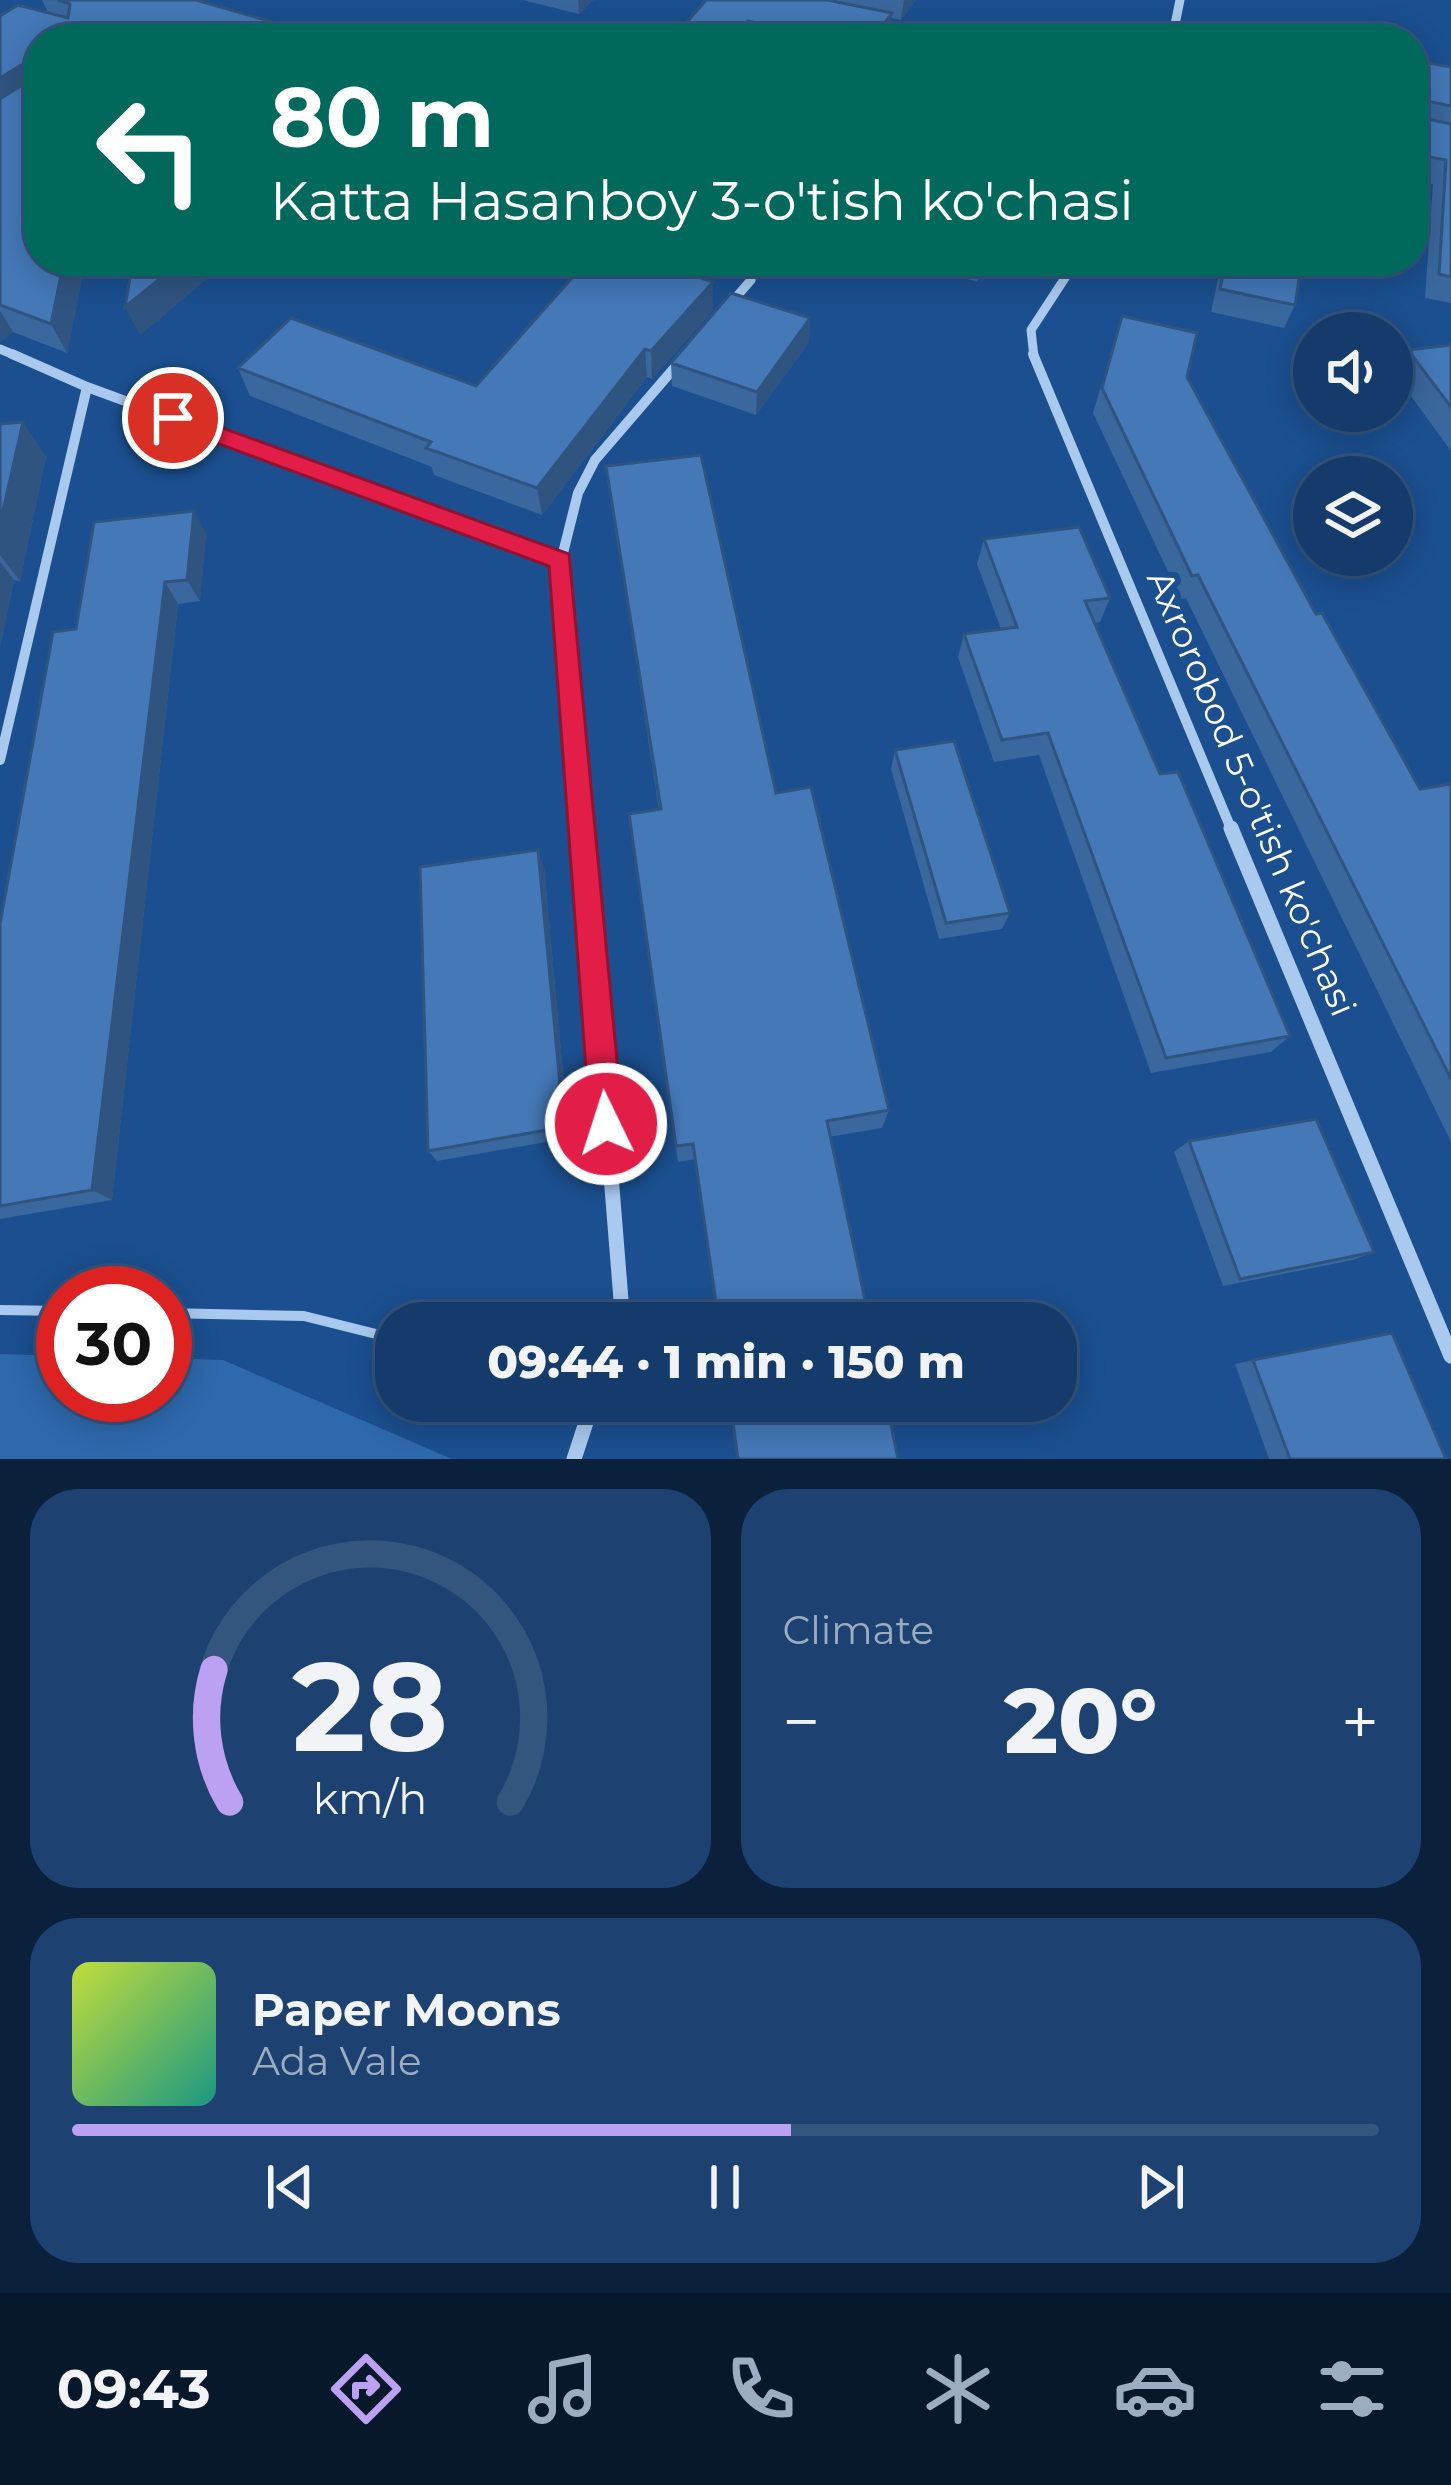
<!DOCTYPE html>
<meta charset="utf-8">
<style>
body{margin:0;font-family:Montserrat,sans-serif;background:#1d4271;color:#f1f3f6;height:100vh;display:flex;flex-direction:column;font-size:45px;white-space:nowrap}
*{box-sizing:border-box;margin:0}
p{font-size:39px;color:#9dadc1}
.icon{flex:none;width:66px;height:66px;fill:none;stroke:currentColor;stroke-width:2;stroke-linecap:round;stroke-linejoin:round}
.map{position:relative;height:1459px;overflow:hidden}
.sheet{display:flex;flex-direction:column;gap:30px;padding:30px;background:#0b203b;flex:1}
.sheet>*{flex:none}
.banner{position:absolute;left:24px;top:24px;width:1404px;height:252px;border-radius:48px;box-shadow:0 6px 30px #0003,0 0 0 3px #33557e;background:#00695c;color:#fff;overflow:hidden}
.fabs{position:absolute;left:1293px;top:312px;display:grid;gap:24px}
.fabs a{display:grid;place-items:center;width:120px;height:120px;border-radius:50%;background:#143b6b;box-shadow:0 6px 30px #0003,0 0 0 3px #33557e;font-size:60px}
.speed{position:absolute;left:36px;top:1266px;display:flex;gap:24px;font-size:60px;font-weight:700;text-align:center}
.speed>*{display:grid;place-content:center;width:156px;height:156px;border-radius:50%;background:#143b6b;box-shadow:0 6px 30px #0003,0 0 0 3px #33557e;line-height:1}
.speed .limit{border:18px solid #d22;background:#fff;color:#111}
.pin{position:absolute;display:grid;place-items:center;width:102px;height:102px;color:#fff;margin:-51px;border:6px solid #fff;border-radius:50%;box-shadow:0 3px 12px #0007}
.me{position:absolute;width:132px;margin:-66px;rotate:356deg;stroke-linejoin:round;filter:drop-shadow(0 0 9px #0008)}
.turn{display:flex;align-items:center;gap:42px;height:252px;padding:0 48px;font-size:54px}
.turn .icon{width:156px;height:156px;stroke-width:2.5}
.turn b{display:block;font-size:84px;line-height:102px}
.big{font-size:90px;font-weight:800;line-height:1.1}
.sheet .widget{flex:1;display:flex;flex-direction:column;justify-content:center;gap:18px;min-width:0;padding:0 42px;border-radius:48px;background:#1d4271}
.sheet .dial{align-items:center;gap:0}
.dial svg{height:312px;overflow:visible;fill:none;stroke:#33557e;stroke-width:7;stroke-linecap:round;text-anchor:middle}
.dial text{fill:#f1f3f6;stroke:none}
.song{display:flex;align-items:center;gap:36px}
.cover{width:144px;height:144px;border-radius:18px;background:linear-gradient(135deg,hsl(70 70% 55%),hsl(170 70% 35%))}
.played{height:12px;border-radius:6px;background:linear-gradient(90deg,#bca0f2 55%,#33557e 55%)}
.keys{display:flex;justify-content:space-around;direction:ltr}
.heat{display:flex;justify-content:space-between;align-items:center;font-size:66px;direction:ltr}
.sheet .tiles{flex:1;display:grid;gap:30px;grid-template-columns:1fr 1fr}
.widget:last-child{grid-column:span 2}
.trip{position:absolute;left:375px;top:1302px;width:702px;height:120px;border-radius:48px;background:#143b6b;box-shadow:0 6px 30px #0003,0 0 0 3px #33557e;font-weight:800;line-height:120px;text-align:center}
.tabs{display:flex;height:192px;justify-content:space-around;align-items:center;background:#08182b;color:#9dadc1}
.tabs .icon{width:84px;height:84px}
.tabs .selected{color:#bca0f2}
.tabs b{font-size:54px;color:#f1f3f6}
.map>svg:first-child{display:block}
.green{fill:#2e69ad}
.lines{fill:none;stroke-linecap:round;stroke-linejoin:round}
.lane{stroke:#a9c9ee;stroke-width:10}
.street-far2{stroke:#a9c9ee;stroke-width:9}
.street-far1{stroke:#a9c9ee;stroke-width:10}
.street{stroke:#a9c9ee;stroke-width:15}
.wall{fill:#3a679d}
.shaded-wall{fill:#305480}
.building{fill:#4478b7;stroke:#305480;stroke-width:3}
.route{fill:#e11d48;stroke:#92132f;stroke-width:3}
.labels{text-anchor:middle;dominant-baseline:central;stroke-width:12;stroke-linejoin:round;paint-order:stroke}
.street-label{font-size:36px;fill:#fff;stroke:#1b4f8f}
</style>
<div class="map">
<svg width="1451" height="1459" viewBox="0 0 1451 1459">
<rect width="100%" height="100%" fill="#1b4f8f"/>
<!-- green -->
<path class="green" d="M0 1354 63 1356V1395H165V1358L223 1360 452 1459H0Z"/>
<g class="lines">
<!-- lane -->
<path class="lane" d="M0 1310 63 1311
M165 1313 304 1316 396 1339"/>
<!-- street-far2 -->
<path class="street-far2" d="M878 25 947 39
M1172 39 1180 0
M731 303 751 280 753 266 740 261
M0 349 19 357
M1034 357 1031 330 1076 261"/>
<!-- street-far1 -->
<path class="street-far1" d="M12 354 87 387 561 561
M1033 354 1232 831
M0 760 87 387
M583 831 561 561 578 493 595 460 682 359"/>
<!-- street -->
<path class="street" d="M583 828 622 1312 618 1323
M1231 828 1451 1356
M574 1459 593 1401"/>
</g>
<!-- wall -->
<path class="wall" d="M42 0 204 1 39 261H228L140 335 130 277 84 269 67 353 13 332 0 342V16L48 13Z
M523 0H593L579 14Z
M706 0H916L901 20 891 18 889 36 887 39H687V22Z
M1413 60 1451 67V303L1425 298 1433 184 1413 180Z
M523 261H720L705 279 713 310 652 379 647 377 542 515 434 475 432 467 250 396 238 368 476 386 573 277Z
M905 261H990L977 282Z
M1222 261H1302L1295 305 1284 328 1211 312Z
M1122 316 1187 377 1316 614 1420 789 1451 784V1142L1186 598 1181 599 1093 413Z
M810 318 809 342 756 415 672 386 671 363Z
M1451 345V451L1394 373 1408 350Z
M0 424 46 456 20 581 14 580 0 647Z
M606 466 776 793 889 1110 882 1128 678 1162 629 814 659 810Z
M206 533 200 601 178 604 112 1200 0 1219V924L76 629Z
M984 539 1110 598 1100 622 1095 623 1160 774 1290 1036 1271 1052 1151 1073 1039 755 994 762 958 657 964 634 1001 629 977 564Z
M895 750 1010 913 1002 929 939 939 891 769Z
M544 867 569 1138 437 1161 428 1151Z
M1189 1141 1374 1252 1353 1260 1223 1286 1174 1152Z
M1253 1360 1446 1459H1269L1235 1364Z"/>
<!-- shaded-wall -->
<path class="shaded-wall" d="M578 0H593L579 14Z
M904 0H916L901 20Z
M892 13 889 36 887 39H873Z
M748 21V39H736V34Z
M21 65 35 93 0 115V78Z
M1427 101 1415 124 1413 125 1419 103Z
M64 261H80L84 269 67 353 51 324Z
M182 261H228L140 335 125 307Z
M697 261H720L687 302 686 273Z
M982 261H990L977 282Z
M713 282V310L652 379 651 351Z
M0 311 13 332 0 342Z
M810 318 809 342 756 415 757 392Z
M645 349 647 377 542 515 537 488Z
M23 422 46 456 20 581 0 555V524Z
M194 511 206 533 200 601 187 580Z
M0 562 14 580 0 647Z
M165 582 178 604 112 1200 92 1190Z
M538 850 544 867 569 1138 564 1127Z"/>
<!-- building -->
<path class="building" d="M58 0H196L332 39H39V261H64L51 324 0 305V99L30 80 32 67 21 65 0 78V16L18 5 68 18 70 4Z
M706 0H827L892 13 873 39H822L748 21 736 34 687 22Z
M1275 35 1299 39H1274Z
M1413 60 1451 67V106L1427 101 1419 103 1416 111 1423 118 1451 124V277L1439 274 1446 160 1413 154Z
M133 261H182L125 307Z
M587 261H697L686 273 713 282 651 351 645 349 537 488 426 448 431 442 238 368 291 318 476 386Z
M1226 261H1302L1295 305 1220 289Z
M731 293 810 318 757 392 671 363Z
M1122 316 1197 333 1187 377 1316 614 1322 613 1420 789 1451 784V1079L1198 575 1192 576 1102 388Z
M1451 345V407L1408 350Z
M23 422 0 524V424Z
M701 455 776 793 811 787 889 1110 827 1121 870 1323H719L693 1144 676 1146 629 814 661 809 606 466Z
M194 511 187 580 165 582 92 1190 0 1206V924L53 632 76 629 94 522Z
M1079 527 1110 598 1085 601 1160 774 1178 772 1290 1036 1166 1058 1048 733 1002 740 964 634 1017 627 984 539Z
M954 741 1010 913 946 923 895 750Z
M538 850 564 1127 428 1151 420 867Z
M1316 1119 1374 1252 1240 1279 1189 1141Z
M1392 1333 1446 1459H1290L1253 1360Z
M730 1401H886L898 1459H738Z"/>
<!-- route -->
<path class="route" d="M173 410 569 554 623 1124 618 1136 606 1140 595 1136 590 1124 549 566 165 424V413Z"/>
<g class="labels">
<!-- street labels -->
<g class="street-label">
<text transform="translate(1252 793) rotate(67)">Axrorobod 5-o'tish ko'chasi</text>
</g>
</g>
</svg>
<div class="fabs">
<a><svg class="icon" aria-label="sound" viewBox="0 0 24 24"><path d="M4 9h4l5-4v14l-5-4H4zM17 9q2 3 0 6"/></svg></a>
<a><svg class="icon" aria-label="layers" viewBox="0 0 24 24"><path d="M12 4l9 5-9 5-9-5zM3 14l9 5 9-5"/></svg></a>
</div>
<div class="speed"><div class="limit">30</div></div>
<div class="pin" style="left:173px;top:418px;background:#d93025"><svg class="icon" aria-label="arrive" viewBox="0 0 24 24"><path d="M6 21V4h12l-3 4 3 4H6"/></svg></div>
<svg class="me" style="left:606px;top:1124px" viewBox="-20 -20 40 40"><circle r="17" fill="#e11d48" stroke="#fff" stroke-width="3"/><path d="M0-11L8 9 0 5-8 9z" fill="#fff"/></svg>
<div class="trip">09:44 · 1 min · 150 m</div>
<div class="banner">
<div class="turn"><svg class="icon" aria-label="left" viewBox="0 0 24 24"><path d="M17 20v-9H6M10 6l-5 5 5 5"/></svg><div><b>80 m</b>Katta Hasanboy 3-o'tish ko'chasi</div></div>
</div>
</div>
<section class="sheet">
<div class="tiles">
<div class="widget dial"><svg viewBox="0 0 100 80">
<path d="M14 69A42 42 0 1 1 86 69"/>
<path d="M14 69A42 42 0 0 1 10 35" stroke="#bca0f2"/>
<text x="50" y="56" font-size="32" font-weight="700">28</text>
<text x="50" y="72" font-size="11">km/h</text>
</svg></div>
<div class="widget"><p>Climate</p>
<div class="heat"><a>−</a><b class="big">20°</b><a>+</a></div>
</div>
<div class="widget">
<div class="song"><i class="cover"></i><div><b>Paper Moons</b><p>Ada Vale</p></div></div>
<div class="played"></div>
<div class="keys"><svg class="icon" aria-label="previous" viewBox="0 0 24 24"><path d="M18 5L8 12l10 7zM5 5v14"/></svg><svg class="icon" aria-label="pause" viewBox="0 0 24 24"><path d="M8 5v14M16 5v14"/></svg><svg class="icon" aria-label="next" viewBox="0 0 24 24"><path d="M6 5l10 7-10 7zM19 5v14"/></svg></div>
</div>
</div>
</section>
<nav class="tabs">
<b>09:43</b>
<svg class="icon selected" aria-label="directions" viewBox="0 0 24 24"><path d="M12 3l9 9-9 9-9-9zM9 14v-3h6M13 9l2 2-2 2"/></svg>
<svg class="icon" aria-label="music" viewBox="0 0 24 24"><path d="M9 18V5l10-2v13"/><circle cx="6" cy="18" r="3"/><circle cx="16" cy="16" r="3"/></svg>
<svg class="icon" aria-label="phone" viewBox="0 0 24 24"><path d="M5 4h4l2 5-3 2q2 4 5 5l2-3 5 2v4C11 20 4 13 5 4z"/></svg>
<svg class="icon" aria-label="climate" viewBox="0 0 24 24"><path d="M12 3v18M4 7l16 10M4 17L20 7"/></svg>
<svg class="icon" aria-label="car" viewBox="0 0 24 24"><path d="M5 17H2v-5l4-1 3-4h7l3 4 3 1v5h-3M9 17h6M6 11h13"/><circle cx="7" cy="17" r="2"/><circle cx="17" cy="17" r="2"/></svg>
<svg class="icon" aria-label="filters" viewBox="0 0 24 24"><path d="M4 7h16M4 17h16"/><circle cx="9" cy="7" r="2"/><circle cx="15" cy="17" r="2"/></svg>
</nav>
